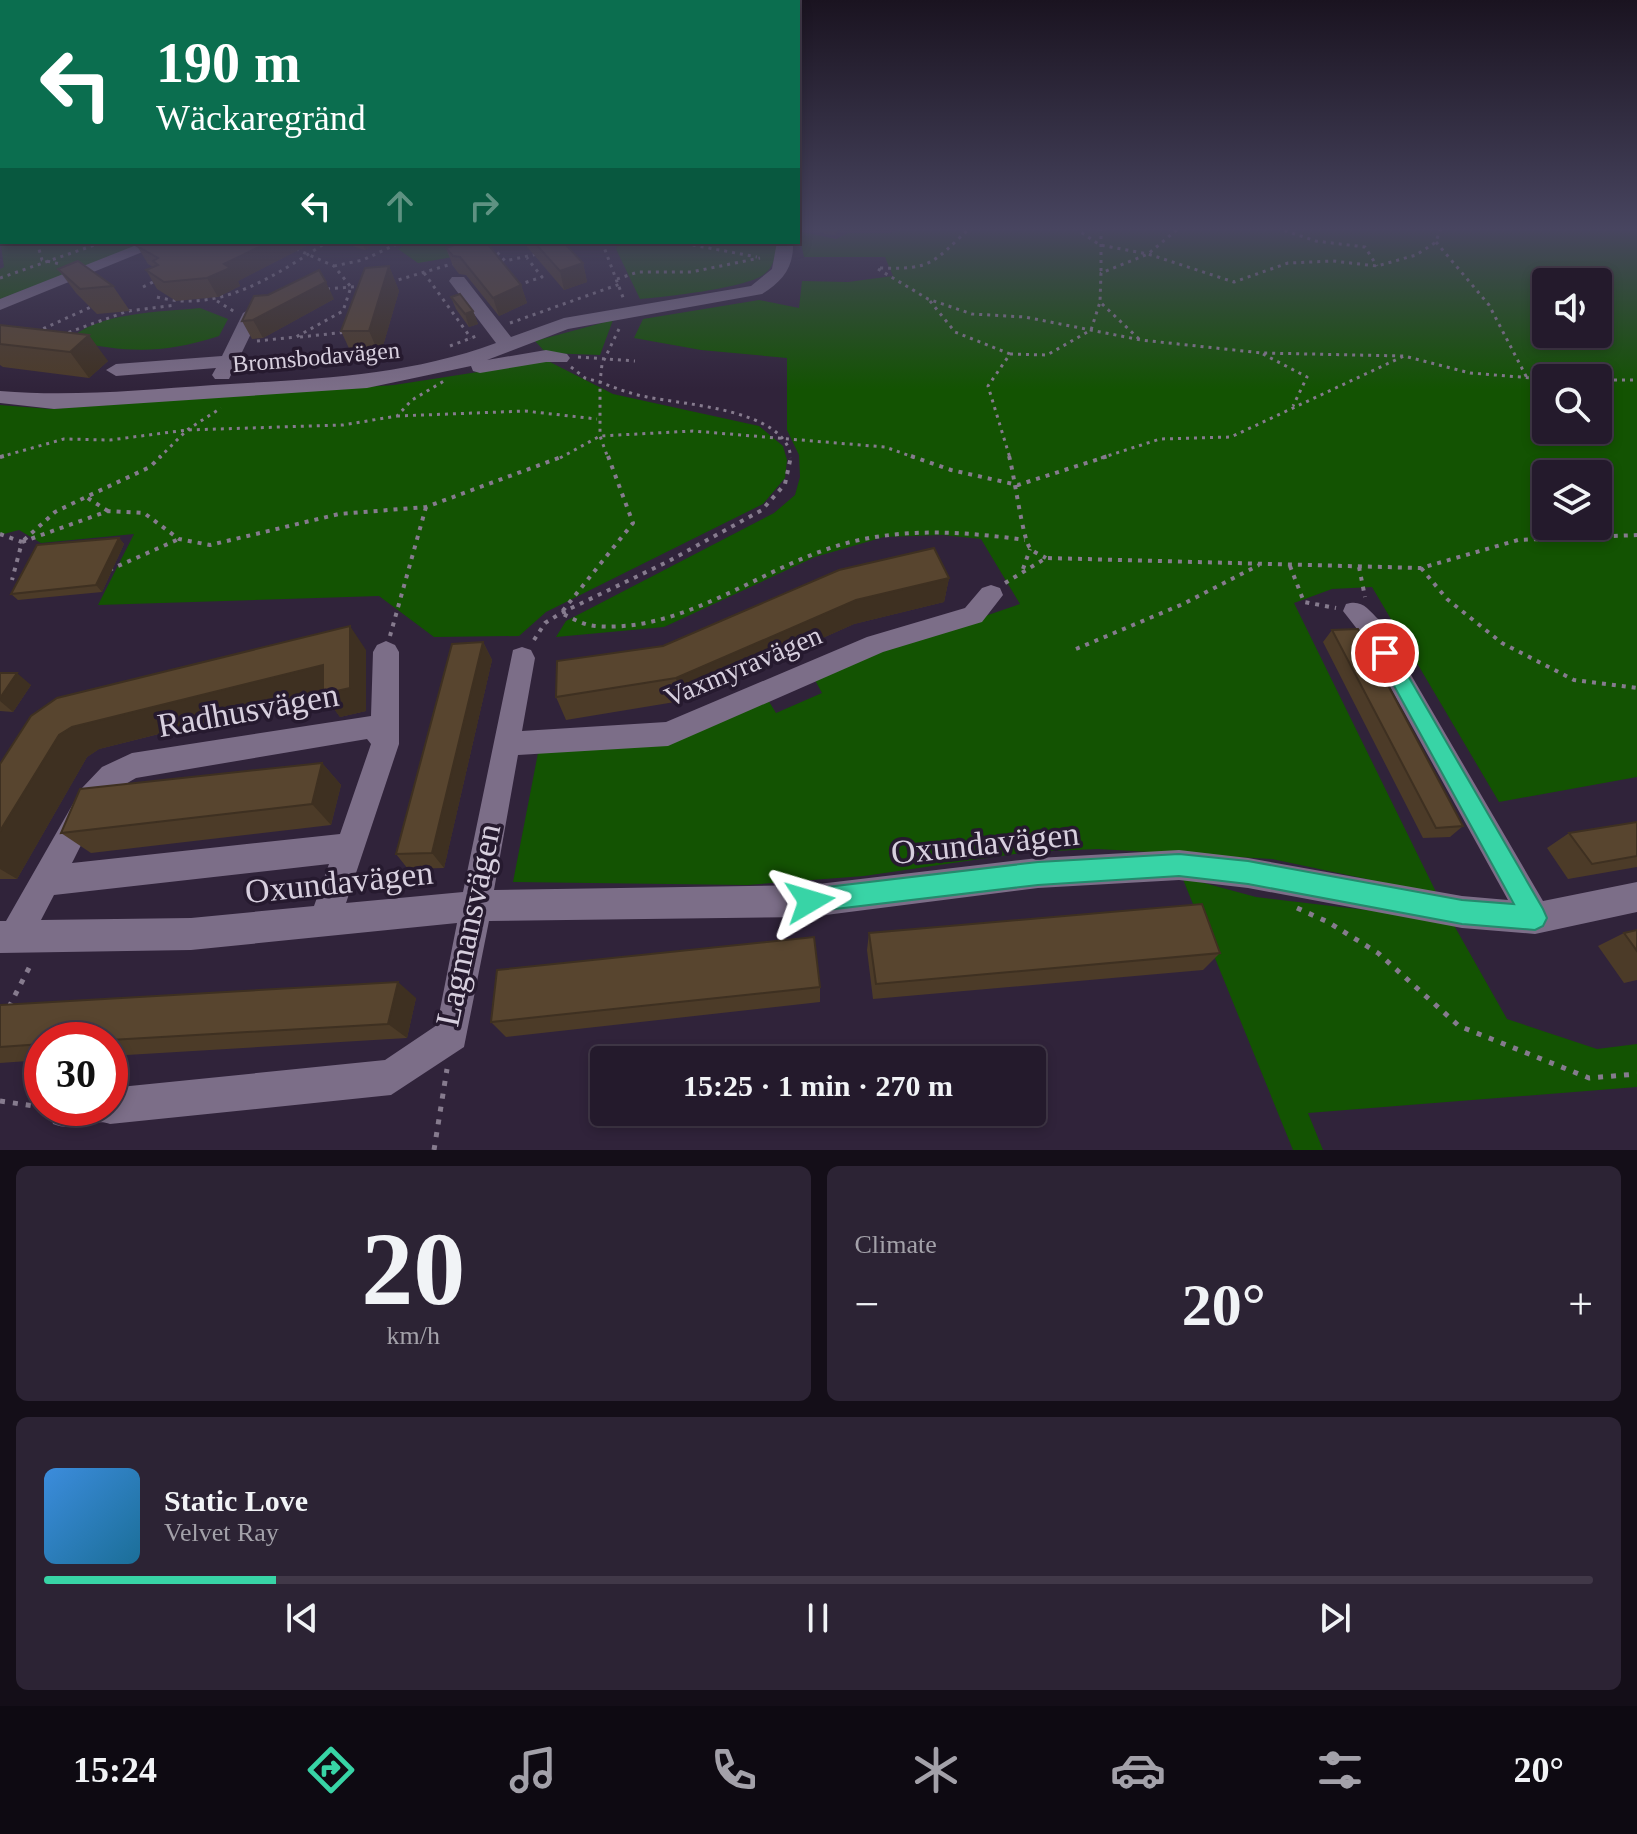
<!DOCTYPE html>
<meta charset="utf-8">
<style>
body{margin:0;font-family:"Times New Roman",serif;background:#2c2334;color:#f1f3f6;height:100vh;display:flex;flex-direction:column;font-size:30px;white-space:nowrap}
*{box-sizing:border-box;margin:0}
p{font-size:26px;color:#a3a1a9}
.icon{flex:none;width:44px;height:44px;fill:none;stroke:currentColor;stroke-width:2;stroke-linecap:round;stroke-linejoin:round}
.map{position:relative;height:1150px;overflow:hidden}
.panel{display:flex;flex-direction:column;gap:16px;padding:16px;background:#140e18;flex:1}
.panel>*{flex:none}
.top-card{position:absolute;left:0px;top:0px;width:800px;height:244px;box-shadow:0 4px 12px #0003,0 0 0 2px #413848;background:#0b6e4f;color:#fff;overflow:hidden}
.buttons{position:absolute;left:1532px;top:268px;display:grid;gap:16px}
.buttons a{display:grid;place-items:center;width:80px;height:80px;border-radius:8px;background:#241a2c;box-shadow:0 4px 12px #0003,0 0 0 2px #413848;font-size:40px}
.speed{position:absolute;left:24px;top:1022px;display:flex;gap:16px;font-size:40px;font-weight:700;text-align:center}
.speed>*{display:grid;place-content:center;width:104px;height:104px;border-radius:50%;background:#241a2c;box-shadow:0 4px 12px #0003,0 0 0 2px #413848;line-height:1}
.speed .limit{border:12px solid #d22;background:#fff;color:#111}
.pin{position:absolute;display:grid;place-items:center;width:68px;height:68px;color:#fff;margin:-34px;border:4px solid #fff;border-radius:50%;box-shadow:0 2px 8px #0007}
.me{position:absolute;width:88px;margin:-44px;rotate:83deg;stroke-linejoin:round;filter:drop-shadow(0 0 6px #0008)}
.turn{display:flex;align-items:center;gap:28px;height:168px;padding:0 24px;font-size:36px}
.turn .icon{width:104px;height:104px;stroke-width:2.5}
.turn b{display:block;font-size:56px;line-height:68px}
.lanes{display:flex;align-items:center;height:76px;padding:0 24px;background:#0003;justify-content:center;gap:40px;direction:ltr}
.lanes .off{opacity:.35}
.big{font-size:60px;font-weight:800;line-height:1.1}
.panel .widget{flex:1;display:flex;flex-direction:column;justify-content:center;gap:12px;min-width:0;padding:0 28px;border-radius:12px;background:#2c2334}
.panel .dial{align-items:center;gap:0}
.dial b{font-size:104px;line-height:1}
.song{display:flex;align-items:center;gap:24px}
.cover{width:96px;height:96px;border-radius:12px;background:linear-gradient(135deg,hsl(210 70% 55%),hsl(200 70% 35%))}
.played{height:8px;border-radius:4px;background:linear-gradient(90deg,#38d4a6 15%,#413848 15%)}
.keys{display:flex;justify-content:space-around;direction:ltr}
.heat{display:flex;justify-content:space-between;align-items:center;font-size:44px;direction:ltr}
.panel .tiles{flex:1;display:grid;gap:16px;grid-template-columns:1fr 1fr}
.widget:last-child{grid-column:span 2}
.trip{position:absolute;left:590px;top:1046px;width:456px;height:80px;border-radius:8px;background:#241a2c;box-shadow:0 4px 12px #0003,0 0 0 2px #413848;font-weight:800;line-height:80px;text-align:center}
.tab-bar{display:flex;height:128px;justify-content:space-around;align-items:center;background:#0e0a12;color:#a3a1a9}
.tab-bar .icon{width:56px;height:56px}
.tab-bar .on{color:#38d4a6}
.tab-bar b{font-size:36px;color:#f1f3f6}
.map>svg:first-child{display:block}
.green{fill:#135302;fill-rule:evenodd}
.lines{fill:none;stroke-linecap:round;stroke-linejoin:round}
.path-far2{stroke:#867b8e;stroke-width:3;stroke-dasharray:3 5;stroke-linecap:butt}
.path-far1{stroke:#867b8e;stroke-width:4;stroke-dasharray:4 6;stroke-linecap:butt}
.path{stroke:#867b8e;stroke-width:5;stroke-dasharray:5 8;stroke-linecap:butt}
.minor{fill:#7c6e88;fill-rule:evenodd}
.wall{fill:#4c3b28}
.shaded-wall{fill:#3e3021}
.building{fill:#58452f;stroke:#3e3021;stroke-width:2}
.route{fill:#38d4a6;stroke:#248a6c;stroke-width:2}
.labels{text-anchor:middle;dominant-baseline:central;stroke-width:7;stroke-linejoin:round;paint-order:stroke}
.far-street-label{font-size:24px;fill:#d7cfde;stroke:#261a2f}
.street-label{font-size:28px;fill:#d7cfde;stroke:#261a2f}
.near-street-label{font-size:34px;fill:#d7cfde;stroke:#261a2f}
</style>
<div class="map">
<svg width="1637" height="1150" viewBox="0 0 1637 1150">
<rect width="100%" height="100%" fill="#30233a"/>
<!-- green -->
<path class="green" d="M903 228H1637V777L1499 802 1372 587 1332 589 1294 603 1437 894 1272 859 1098 849 1029 852 864 876 747 885 513 882 538 753 768 700 776 713 822 693 815 680 880 652 1020 604 981 539 942 535 884 537 815 557 664 627 556 637 566 621 774 513 795 495 800 477 799 455 787 430V358L701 350 634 338 643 319 759 300 799 308 802 281 848 282 893 276 885 257H804L798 231 836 239 848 233H890ZM1546 282H1598V334H1546ZM1546 378H1598V430H1546ZM1546 474H1598V526H1546Z
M17 242H149L0 299V269L4 267 1 246Z
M409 242H505L465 255 418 263 398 249Z
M619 242 666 245 668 242H777C775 255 775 267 763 275 745 288 665 297 640 299L616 249Z
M200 308 228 319 219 336C159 355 129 352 68 341 95 312 162 312 200 308Z
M613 320 600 355 546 353 535 341Z
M548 361 613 394 759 426 783 446 787 460 785 478 763 504 546 612 519 636 434 637 379 596 98 605 134 534 41 543 19 530 0 535V405L50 409 394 385Z
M1182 877 1256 897 1451 920 1507 1019 1597 1049 1637 1044V1087L1308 1113 1323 1150H1293Z"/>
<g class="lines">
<!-- path-far2 -->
<path class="path-far2" d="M1075 228 1100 245 1148 254 1234 282 1288 263 1333 261 1377 266 1416 255 1436 242 1440 230 1453 228
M1101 228V273
M1277 228 1316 241 1365 247 1377 266
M37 242 42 260 60 264
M602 242 624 300
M677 242 757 257
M1436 242 1489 305 1527 378
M560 246 573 242
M296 249 334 266 351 287
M490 252 496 251 505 261 537 254
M334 266 363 260 401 242
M880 268C933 270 933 262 970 228
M878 269 928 299 972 314 1025 317 1141 340 1262 353 1404 356 1470 373 1546 379
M424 273 471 338
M0 278 103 242
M617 279 638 272H691L760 258
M391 282 455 263
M518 285 542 277 527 258
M143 287 155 281
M327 289 362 286
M157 297C220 314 276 275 327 242
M217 301 235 312
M930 301 955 332 1010 354 988 386 1010 458
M510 323 620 284
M619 329 602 364 600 382C615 388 631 394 647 397 685 405 786 409 791 458
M36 332 93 306
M61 335 128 311 176 305
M300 337 347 332
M1139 339 1100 302 1101 273 1148 254 1179 228
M257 341 296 337 343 311 351 287
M450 346 479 335
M1010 354 1047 355 1091 330 1100 302
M1263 354 1307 377 1293 406
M578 357 635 361
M571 367 585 378 600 382V436L608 458
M1598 380H1637
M397 416 525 411 597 419
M0 457 64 439 110 440 187 430 343 425 397 416 412 400 444 381
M159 458 187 430 221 408
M560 458 600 436 693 431 885 447 916 458
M1101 458 1160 439 1231 437 1404 356"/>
<!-- path-far1 -->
<path class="path-far1" d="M608 456 633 523 561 613C572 618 583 625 595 626 688 634 767 561 855 541 911 528 968 532 1025 540
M911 456 951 470 1018 485 1108 456
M1009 456C1014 473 1023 541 1030 548 1033 552 1041 555 1046 558
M0 457 4 456
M108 511 86 497 150 467 161 456
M0 534 22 542 12 580
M24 540 55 512 86 497
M22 542 108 511 144 513 179 539 210 545 339 514 426 507 564 456
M1290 566 1304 602 1336 608
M1359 567 1365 597
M1421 568 1447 599 1502 643 1574 680 1637 688
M1023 569 1030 549
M109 570 179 539
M1005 583 1046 558 1421 568 1518 540 1637 535
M390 636 426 507
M534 640 545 623 561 613 667 562 762 510 785 484 791 456
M1076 649 1183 604 1259 565"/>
<!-- path -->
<path class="path" d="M1297 908 1328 922 1378 953 1459 1026 1589 1078 1637 1074
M9 1007 32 962
M0 1101 41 1107
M434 1150 447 1069"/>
<!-- minor -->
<path class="minor" d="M144 242H167L0 310V299Z
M777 242H793C794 267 783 281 762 294L568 329 487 360 546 350 567 354 570 358 567 362H546L480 373 473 371 471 366 367 388 54 409 0 403V391C71 397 142 390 213 385 310 379 404 377 496 343L449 281 452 277H464L511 337 564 318 751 286 772 269Z
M252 308 261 313 229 379H215L212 375 216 368 116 376 106 370 116 364 222 356 243 313Z
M991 585 1000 588 1003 595 982 622 883 652 668 746 518 755 494 890 810 885 1038 858 1179 850 1248 858 1462 896 1508 900 1361 634 1343 611 1346 604C1362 599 1368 609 1379 620L1543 901 1637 882V912L1535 934 1462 928 1248 888 1179 880 1038 888 810 917 489 921 464 1047 391 1095 110 1124C94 1117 75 1133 53 1124L49 1108H110V1088L385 1060 437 1025 457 923 191 950 0 953V921H6L82 788 102 767 132 753 371 716 373 652 377 645 386 641 395 645 399 652V744L346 903 463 892 513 650 522 647 531 650 535 658 522 731 666 722 867 637 965 608 982 588ZM367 739 371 744 340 834 72 863C89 831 102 795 136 778ZM329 864 314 906 191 918 41 920 54 895Z"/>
</g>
<!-- wall -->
<path class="wall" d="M816 228H839L835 235 825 234Z
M145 242H314L238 281 240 286 218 297 176 301 157 289 146 270 153 267 148 264 137 246Z
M340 242H378L365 250Z
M523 242H563L583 263 587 282 564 290Z
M446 248 521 285 527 303 499 316 466 275 459 274 453 266Z
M389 266 399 291 380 356 353 357 341 331Z
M58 269 113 286 130 311 97 314 76 293Z
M268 295 334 299 263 338 252 339 242 321Z
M451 297 473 311 478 324 469 327 456 309Z
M0 325 108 361 89 378 3 367 0 365Z
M119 538 124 544 102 592 18 600 11 594Z
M949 578 944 602 854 624 681 701 566 720 556 697 663 646Z
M1332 630 1463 826 1450 837 1423 838 1323 642Z
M483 642 492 660 444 868 408 869 396 854Z
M366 650V711L340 717 323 693 99 749 87 757 17 879H0V764Z
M0 673 31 685 13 712 0 711Z
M322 763 341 785 331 825 91 853 61 833Z
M1637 822V867L1568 879 1547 848 1569 833Z
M1637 930V980L1624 983 1598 946 1624 933Z
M869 933 1220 953 1203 970 873 999 867 950Z
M820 987V1002L506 1037 491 1022Z
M416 998 407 1038 110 1056V1040H42V1060L0 1063V1005Z"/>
<!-- shaded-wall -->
<path class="shaded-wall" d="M269 242H314L238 281 240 286 218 297 207 278 224 264Z
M362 242H378L365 250Z
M583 263 587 282 564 290 560 271Z
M389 266 399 291 380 356 369 331Z
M326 282 334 299 263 338 253 320Z
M521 285 527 303 499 316 493 298Z
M473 311 478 324 469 327 465 314Z
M89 335 108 361 89 378 70 352Z
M119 538 124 544 102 592 96 585Z
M949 578 944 602 854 624 681 701 676 678 856 600Z
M350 626 366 650V711L340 717 323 694Z
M483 642 492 660 444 868 432 853Z
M323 665 340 688 99 749 87 757 17 879 0 869V831L59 735 72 727Z
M17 673 31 685 13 712 0 701V698Z
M322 763 341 785 331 825 312 804Z
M398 982 416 998 407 1038 388 1024Z"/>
<!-- building -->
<path class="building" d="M145 242H269L224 264 230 268 207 278 164 282 146 270 158 265 153 261 158 258 137 246Z
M464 242H486L521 285 493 298 460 257 453 256 446 248Z
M534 242H563L583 263 560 271Z
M78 261 113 286 80 289 58 269Z
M389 266 369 331H341L365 268Z
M319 270 326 282 253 320 242 321 254 296 268 295Z
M460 294 473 311 465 314 451 297Z
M0 325 89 335 70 352 0 344Z
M119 538 96 585 11 594 37 545Z
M934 548 949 578 856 600 676 678 556 697 557 661 663 646 839 570Z
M350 626V688L323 694V665L72 727 59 735 0 831V764L31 716 57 698Z
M1358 629 1463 826 1436 828 1332 630Z
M483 642 432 853 396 854 452 644Z
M0 673H17L0 698Z
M322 763 312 804 61 833 80 789Z
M1637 822V856L1592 864 1569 833Z
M1202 904 1220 953 876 984 869 933Z
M1637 930V951L1624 933Z
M814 937 820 987 491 1022 497 970Z
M398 982 388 1024 110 1040H42V1044L0 1047V1005Z"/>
<!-- sky -->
<linearGradient id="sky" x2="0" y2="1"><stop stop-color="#1a1320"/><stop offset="0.59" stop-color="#484560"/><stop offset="1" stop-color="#484560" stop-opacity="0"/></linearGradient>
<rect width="1637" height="389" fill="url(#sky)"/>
<!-- route -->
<path class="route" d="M1385 645 1392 648 1543 909 1547 918 1543 926 1535 930 1462 924 1248 884 1179 876 1038 885 810 912 802 909 798 901 802 892 810 889 1038 862 1179 854 1248 861 1462 900 1514 904 1376 653Z"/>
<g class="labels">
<!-- far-street labels -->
<g class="far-street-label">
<text transform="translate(316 357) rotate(-5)">Bromsbodavägen</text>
</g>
<!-- street labels -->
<g class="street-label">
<text transform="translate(743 666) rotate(-23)">Vaxmyravägen</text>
</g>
<!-- near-street labels -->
<g class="near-street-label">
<text transform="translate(248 710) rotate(-10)">Radhusvägen</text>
<text transform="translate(985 843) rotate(-6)">Oxundavägen</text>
<text transform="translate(339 882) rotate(-6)">Oxundavägen</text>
<text transform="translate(468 925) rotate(-78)">Lagmansvägen</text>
</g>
</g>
</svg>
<div class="buttons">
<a><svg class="icon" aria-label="sound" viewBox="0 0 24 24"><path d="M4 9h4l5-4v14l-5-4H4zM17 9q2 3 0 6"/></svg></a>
<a><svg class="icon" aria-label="search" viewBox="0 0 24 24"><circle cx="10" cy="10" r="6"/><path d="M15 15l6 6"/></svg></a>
<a><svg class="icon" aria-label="layers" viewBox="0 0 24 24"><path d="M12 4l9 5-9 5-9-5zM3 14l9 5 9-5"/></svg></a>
</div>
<div class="speed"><div class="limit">30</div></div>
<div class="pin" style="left:1385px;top:653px;background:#d93025"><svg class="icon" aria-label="arrive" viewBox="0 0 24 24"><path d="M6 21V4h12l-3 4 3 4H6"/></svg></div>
<svg class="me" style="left:810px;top:901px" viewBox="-20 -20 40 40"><path d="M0-17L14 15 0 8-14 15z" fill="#38d4a6" stroke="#fff" stroke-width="4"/></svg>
<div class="trip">15:25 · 1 min · 270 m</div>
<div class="top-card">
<div class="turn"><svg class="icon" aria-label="left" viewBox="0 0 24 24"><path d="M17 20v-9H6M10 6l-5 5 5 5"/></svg><div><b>190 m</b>Wäckaregränd</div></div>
<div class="lanes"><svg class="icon" aria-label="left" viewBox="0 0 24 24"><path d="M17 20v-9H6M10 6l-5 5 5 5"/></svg><svg class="icon off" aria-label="ahead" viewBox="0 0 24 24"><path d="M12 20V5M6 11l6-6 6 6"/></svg><svg class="icon off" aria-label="right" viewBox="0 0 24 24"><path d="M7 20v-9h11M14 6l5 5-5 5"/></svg></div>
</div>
</div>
<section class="panel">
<div class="tiles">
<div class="widget dial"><b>20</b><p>km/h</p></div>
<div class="widget"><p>Climate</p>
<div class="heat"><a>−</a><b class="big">20°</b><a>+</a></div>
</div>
<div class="widget">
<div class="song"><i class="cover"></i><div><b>Static Love</b><p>Velvet Ray</p></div></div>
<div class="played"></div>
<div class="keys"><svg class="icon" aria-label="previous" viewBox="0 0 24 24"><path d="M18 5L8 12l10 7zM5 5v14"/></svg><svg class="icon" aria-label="pause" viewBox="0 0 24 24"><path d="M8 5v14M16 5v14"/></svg><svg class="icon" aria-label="next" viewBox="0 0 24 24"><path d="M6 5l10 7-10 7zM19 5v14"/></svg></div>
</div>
</div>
</section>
<nav class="tab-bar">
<b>15:24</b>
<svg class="icon on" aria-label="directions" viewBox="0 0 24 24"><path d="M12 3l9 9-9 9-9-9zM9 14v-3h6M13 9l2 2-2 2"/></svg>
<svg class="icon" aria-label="music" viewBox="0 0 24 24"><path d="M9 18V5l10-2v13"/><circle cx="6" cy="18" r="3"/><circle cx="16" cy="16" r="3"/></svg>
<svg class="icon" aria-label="phone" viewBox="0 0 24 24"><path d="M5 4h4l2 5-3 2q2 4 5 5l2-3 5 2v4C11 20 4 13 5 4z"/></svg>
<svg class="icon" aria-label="climate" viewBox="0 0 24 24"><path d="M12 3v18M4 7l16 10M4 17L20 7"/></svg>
<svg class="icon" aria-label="car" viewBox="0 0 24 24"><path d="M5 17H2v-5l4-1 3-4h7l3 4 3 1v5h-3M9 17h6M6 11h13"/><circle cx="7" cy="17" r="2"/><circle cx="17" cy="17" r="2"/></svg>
<svg class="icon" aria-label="filters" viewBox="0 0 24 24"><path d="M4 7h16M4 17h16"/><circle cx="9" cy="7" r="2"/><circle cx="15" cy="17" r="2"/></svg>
<b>20°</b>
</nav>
